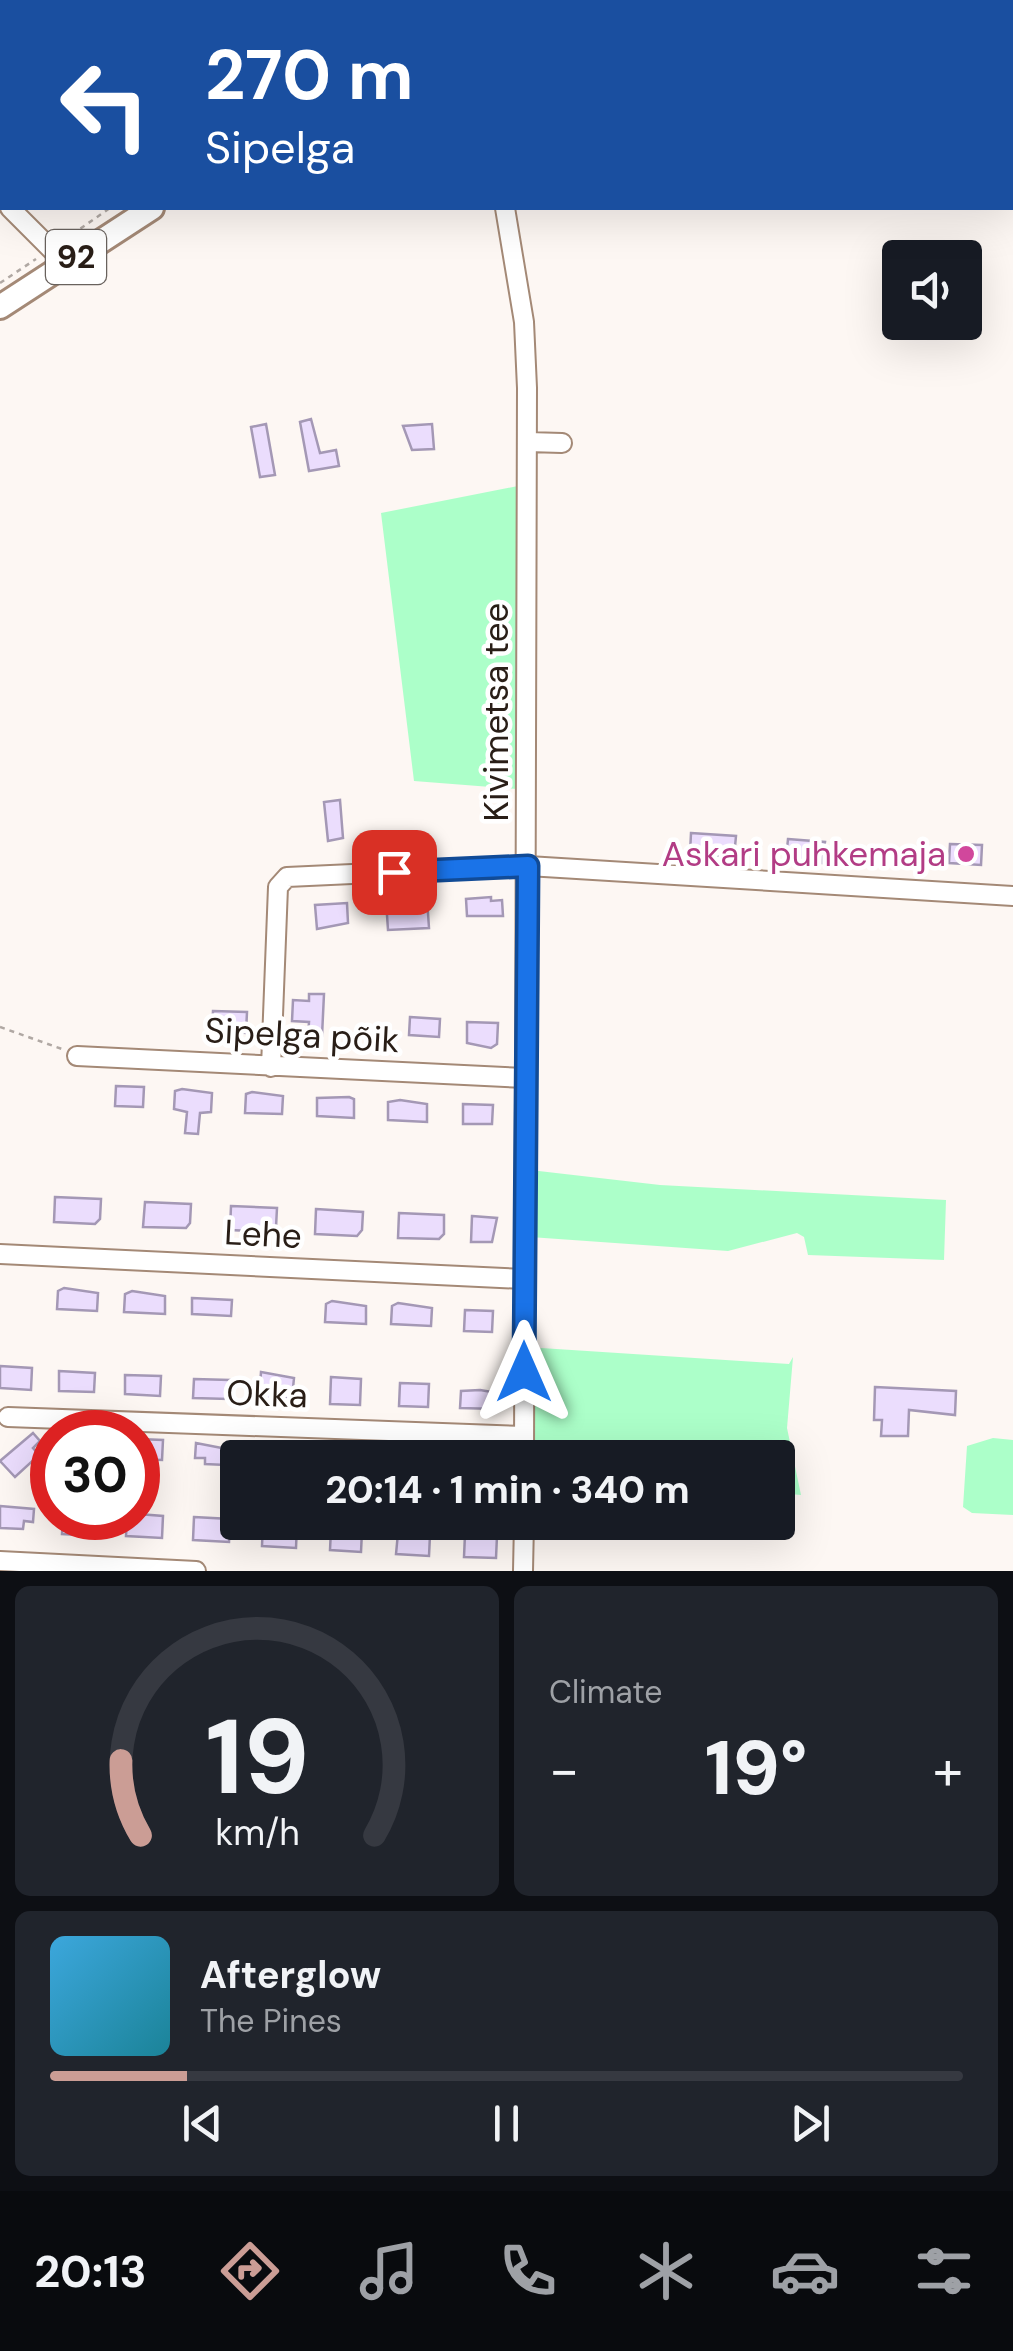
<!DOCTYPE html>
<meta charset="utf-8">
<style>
body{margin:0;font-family:"DM Sans",sans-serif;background:#20242c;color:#f1f3f6;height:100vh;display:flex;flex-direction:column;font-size:38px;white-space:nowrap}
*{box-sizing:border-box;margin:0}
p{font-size:32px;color:#9ea1a6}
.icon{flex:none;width:55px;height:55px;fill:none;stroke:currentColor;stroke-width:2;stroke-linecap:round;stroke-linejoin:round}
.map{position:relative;height:1571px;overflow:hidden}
.panel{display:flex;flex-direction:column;gap:15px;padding:15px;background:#0d0f14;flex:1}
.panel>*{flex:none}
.guide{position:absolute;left:0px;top:0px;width:1015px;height:210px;box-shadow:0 10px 40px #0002;background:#1a4fa0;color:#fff;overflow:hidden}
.controls{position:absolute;left:882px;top:240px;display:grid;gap:20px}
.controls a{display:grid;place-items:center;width:100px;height:100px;border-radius:10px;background:#171b24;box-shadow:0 10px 40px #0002;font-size:50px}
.speed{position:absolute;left:30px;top:1410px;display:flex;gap:20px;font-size:50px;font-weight:700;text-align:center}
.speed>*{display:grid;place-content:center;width:130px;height:130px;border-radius:50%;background:#171b24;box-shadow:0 10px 40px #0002;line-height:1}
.speed .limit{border:15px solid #d22;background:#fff;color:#111}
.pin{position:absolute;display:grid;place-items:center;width:85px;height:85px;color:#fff;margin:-42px;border-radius:20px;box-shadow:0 5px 15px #0006}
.me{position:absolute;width:110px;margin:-55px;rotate:0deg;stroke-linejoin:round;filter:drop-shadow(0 0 8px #0008)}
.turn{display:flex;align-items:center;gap:35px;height:210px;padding:0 40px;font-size:45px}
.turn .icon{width:130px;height:130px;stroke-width:2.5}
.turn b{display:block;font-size:70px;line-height:85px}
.big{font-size:75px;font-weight:800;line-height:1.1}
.panel .tile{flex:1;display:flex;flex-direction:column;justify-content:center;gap:15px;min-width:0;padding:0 35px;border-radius:15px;background:#20242c}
.panel .dial{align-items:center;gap:0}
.dial svg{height:260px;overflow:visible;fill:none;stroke:#363941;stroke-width:7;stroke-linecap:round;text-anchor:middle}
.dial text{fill:#f1f3f6;stroke:none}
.song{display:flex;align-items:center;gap:30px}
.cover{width:120px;height:120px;border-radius:15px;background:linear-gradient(135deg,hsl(200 70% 55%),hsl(190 70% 35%))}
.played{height:10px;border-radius:5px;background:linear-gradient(90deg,#cb9d95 15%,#363941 15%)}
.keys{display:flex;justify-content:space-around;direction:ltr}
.heat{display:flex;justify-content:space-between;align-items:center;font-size:55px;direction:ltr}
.panel .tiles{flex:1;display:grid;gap:15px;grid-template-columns:1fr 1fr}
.tile:last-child{grid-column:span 2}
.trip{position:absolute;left:220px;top:1440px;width:575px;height:100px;border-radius:10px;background:#171b24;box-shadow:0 10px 40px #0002;font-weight:800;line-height:100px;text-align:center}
.tab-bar{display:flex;height:160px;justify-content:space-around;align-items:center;background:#090b0e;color:#9ea1a6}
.tab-bar .icon{width:70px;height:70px}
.tab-bar .on{color:#cb9d95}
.tab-bar b{font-size:45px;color:#f1f3f6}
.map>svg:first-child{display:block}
.green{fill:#acffc9}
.building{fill:#ebddfd;stroke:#a498b5;stroke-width:2.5}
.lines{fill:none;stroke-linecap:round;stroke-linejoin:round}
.minor-casing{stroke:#a48976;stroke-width:22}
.major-casing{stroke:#a48976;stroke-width:28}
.path{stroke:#b0a8a3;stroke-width:2.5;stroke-dasharray:5 5;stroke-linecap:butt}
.minor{stroke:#fff;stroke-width:18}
.major{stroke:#fff;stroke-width:22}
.route-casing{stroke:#114b97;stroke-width:25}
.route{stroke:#1a73e8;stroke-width:18}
.hotel-dot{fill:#d1479c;stroke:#fff;stroke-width:4}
.labels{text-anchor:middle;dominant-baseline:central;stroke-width:9;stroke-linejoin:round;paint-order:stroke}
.shield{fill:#fff;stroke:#69625d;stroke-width:2.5}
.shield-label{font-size:32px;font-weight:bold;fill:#291e17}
.street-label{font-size:35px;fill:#291e17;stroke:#fff}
.hotel-label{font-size:35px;fill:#b23c85;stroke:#fff;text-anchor:end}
</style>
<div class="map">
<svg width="1013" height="1571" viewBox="0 0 1013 1571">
<rect width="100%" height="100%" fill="#fdf7f3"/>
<!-- green -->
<path class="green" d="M518 486 517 789 414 781 381 513Z
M530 1170 660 1185 946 1200 944 1260 808 1255 804 1237 797 1233 728 1251 530 1237Z
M541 1348 789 1364 793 1357 787 1428 801 1495 778 1493V1458L531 1457 529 1361Z
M993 1438 1013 1440V1515L972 1513 963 1507 967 1446Z"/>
<!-- building -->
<path class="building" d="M311 419 320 453 336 450 339 466 309 471 300 422Z
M266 424 275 475 260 477 251 427Z
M432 424 434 449 412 450 403 426Z
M340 800 343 838 328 841 324 802Z
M691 833 736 836 734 857 690 854Z
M788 839 825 842 822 863 786 859Z
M950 844 982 845 981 865 949 863Z
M491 897V901L502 900 503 916H467L466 899Z
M427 898 429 928 388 930 386 900Z
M347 903 348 923 317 929 315 905Z
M309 994H324L322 1036H308L309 1022 292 1021 293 1000 309 1001Z
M213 1011 247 1012 246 1033 212 1031Z
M410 1017 440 1019 439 1037 409 1035Z
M467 1022 498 1023 497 1044 491 1048 467 1043Z
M116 1086 144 1087 143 1107 115 1106Z
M182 1089 212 1093 211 1112 200 1113 198 1134 185 1133 187 1112 174 1109 175 1091Z
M252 1092 283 1096 282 1114 245 1113 246 1094Z
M349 1097 354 1099V1118L317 1116V1098Z
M400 1100 427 1104V1122L388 1120V1102Z
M463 1104 493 1105 492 1124H463Z
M55 1197 101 1199 100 1219 95 1224 54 1222Z
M145 1202 191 1204 190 1223 186 1228 143 1227Z
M231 1206 277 1208 276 1227 271 1226V1232L230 1230Z
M316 1209 363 1212 362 1230 357 1236 315 1234Z
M399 1213 444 1215V1234L439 1239 398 1238Z
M472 1216 497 1218 492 1242H471Z
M64 1288 98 1293 97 1311 57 1309 58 1291Z
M132 1291 165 1296V1314L124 1312 125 1294Z
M192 1298 232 1300 231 1316 192 1314Z
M332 1301 366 1306V1324L325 1322 326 1304Z
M398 1303 432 1308 431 1326 391 1324 392 1306Z
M465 1310 493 1311 492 1332 464 1331Z
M0 1366 32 1368 31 1390 0 1388Z
M59 1371 95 1373 94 1392 59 1391Z
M261 1372 294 1378 292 1398 259 1399Z
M125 1375 161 1376 160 1396 125 1394Z
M331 1377 361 1379 360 1405 330 1404Z
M194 1379 230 1380 229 1399 193 1398Z
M400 1383 429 1384 428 1407 399 1406Z
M875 1387 956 1391 955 1415 909 1410 908 1436H881L882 1420H874Z
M480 1390 498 1393 497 1409 460 1408 461 1391Z
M33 1433 40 1441 33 1448 39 1455 15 1477 0 1461Z
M138 1439 163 1440 162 1460 138 1459Z
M196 1443 227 1449 226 1465 205 1464V1458H195Z
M0 1506 34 1509 33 1522 24 1521 23 1529 0 1528Z
M138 1514 163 1516 162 1538 126 1536 127 1518Z
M194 1517 230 1519 229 1542 193 1540Z
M63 1518H98L97 1536 62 1534Z
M263 1522 297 1524 296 1548 262 1546Z
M331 1529 362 1531 361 1552 330 1550Z
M398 1533 430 1535 429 1556 396 1554Z
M465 1534 497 1536 496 1558 464 1557Z"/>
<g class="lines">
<!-- minor casing -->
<g class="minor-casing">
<path id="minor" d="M52 0 54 2
M397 0 398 2
M10 208 66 264
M505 208 524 322 527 388 524 1458
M528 442 562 443
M77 1056 525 1078
M271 1067 278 887 287 877 528 866 1013 896
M0 1254 523 1279
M8 1417 524 1436
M0 1561 196 1571
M523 1571 524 1522"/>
</g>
<!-- major casing -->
<g class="major-casing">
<path id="major" d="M424 2H429
M455 2 460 0
M477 2 480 0
M0 307 152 208"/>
</g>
<!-- path -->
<path class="path" d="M505 2V0
M64 240 110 208
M0 283 36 259
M0 1027 62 1049"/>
<!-- minor -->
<use href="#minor" class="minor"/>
<!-- major -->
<use href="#major" class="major"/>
</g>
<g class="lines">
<!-- route casing -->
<g class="route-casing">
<path id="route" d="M394 872 528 866 524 1372"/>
</g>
<!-- route -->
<use href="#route" class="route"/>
</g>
<!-- markers -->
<circle class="hotel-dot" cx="966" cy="854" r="10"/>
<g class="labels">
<!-- shield labels -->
<rect class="shield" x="46" y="230" width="60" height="54" rx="8"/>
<g class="shield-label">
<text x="76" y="257">92</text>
</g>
<!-- street labels -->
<g class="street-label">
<text transform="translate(496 712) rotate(-90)">Kivimetsa tee</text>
<text transform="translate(302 1035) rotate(3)">Sipelga põik</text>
<text transform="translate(263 1234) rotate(3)">Lehe</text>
<text transform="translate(267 1394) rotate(2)">Okka</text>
</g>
<!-- hotel labels -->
<g class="hotel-label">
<text x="946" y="854">Askari puhkemaja</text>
</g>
</g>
</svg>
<div class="controls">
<a><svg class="icon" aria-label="sound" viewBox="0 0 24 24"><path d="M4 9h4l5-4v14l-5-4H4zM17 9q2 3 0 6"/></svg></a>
</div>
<div class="speed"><div class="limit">30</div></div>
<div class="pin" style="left:394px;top:872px;background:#d93025"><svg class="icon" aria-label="arrive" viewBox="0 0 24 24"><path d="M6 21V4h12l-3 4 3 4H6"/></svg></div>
<svg class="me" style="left:524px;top:1372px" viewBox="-20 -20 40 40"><path d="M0-17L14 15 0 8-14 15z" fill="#1a73e8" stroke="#fff" stroke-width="4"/></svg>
<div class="trip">20:14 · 1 min · 340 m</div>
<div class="guide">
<div class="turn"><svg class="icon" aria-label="left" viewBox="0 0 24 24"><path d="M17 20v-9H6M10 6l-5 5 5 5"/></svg><div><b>270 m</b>Sipelga</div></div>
</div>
</div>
<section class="panel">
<div class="tiles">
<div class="tile dial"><svg viewBox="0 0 100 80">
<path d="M14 69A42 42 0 1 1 86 69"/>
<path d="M14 69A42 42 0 0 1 8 46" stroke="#cb9d95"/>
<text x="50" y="56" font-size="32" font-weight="700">19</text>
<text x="50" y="72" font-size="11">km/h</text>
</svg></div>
<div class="tile"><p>Climate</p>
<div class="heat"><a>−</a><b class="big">19°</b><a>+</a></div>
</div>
<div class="tile">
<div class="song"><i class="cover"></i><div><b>Afterglow</b><p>The Pines</p></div></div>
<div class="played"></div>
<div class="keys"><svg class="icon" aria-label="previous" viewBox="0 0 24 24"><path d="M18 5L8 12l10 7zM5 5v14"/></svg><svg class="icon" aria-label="pause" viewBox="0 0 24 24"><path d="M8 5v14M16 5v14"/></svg><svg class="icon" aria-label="next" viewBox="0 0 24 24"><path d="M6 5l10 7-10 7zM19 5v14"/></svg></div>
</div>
</div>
</section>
<nav class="tab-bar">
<b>20:13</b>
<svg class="icon on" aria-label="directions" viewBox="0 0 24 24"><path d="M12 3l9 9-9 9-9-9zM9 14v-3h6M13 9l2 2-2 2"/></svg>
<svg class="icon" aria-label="music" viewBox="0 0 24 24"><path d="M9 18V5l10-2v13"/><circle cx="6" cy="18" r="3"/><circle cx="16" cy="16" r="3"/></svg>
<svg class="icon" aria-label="phone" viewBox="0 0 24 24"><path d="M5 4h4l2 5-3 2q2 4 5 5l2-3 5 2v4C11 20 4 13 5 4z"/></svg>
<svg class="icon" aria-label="climate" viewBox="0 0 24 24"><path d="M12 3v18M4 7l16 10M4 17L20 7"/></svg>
<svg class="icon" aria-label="car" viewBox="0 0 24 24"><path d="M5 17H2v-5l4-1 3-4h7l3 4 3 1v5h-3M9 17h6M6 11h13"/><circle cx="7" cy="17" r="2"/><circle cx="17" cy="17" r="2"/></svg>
<svg class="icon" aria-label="filters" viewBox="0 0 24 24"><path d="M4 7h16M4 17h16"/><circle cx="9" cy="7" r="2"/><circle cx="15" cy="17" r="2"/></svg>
</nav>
